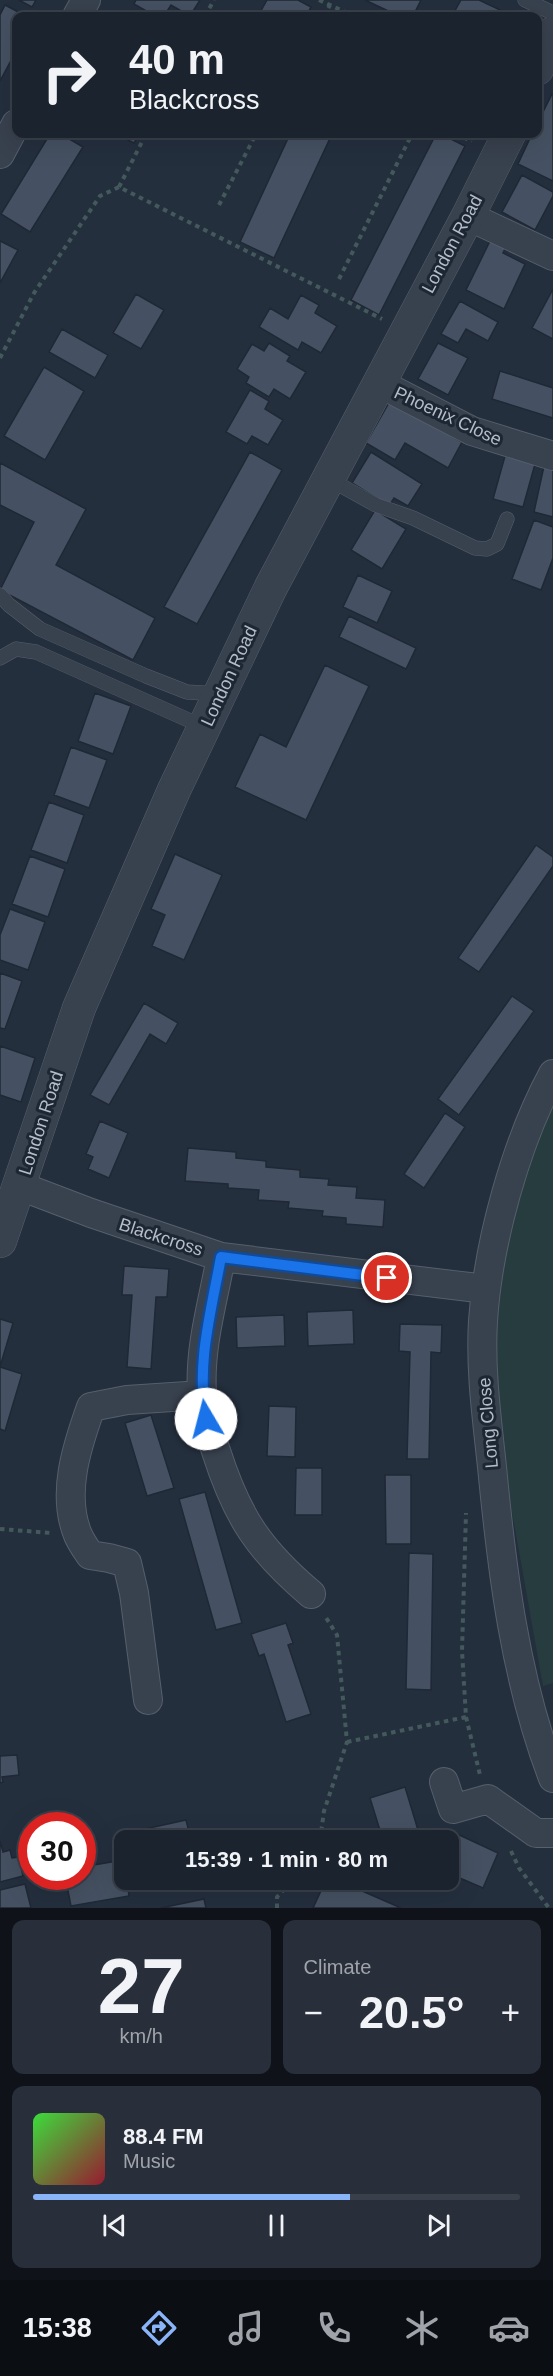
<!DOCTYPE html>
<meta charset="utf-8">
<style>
body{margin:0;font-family:Arial,sans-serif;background:#282f3a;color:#f1f3f6;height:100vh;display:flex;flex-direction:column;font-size:22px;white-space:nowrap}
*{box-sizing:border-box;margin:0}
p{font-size:20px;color:#a0a4aa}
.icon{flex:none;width:33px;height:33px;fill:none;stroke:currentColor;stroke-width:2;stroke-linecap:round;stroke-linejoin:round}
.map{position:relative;height:1908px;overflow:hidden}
.drawer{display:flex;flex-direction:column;gap:12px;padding:12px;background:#0f1319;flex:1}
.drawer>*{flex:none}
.hud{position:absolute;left:12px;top:12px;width:530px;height:126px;border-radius:12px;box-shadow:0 6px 24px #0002,0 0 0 2px #39404a;background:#1b232e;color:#f1f3f6;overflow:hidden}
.speed{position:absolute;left:18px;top:1812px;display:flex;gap:12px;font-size:30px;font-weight:700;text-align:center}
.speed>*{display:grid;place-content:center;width:78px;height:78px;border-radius:50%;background:#1b232e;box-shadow:0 6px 24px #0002,0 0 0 2px #39404a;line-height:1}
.speed .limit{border:9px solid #d22;background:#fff;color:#111}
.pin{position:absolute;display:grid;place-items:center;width:51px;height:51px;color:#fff;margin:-26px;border:3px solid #fff;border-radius:50%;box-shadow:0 2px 6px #0007}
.me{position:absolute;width:66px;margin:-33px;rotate:352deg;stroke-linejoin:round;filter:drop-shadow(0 0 4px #0008)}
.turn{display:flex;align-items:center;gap:21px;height:126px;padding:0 18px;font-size:27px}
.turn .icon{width:78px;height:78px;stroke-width:2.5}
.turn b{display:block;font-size:42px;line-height:51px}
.big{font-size:45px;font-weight:700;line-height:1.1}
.drawer .widget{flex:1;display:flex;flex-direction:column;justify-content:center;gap:9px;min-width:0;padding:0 21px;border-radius:12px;background:#282f3a}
.drawer .dial{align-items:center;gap:0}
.dial b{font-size:78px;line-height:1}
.song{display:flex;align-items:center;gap:18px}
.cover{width:72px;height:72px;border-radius:9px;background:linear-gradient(135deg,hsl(120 70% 55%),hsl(350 70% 35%))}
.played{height:6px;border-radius:3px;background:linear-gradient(90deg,#8ab4f8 65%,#39404a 65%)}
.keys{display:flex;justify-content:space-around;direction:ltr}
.heat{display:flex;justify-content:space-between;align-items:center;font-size:33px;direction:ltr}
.drawer .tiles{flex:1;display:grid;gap:12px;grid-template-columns:1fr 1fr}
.widget:last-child{grid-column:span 2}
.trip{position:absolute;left:114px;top:1830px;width:345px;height:60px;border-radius:12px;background:#1b232e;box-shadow:0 6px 24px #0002,0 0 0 2px #39404a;font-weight:700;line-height:60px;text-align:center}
.dock{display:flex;height:96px;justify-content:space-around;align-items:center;background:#0b0e12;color:#a0a4aa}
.dock .icon{width:42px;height:42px}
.dock .current{color:#8ab4f8}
.dock b{font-size:27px;color:#f1f3f6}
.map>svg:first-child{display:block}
.green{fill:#263c3f}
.building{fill:#455162;stroke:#1f2835;stroke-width:1.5}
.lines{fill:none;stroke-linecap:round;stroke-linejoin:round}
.service-casing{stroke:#565f6c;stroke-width:15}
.minor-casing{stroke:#565f6c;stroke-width:30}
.tertiary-casing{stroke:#565f6c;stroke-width:34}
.path{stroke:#44595c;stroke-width:4;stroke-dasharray:4.5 4.5;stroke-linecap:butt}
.service{stroke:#38414e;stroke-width:14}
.minor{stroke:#38414e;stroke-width:28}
.tertiary{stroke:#38414e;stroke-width:33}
.route-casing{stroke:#114b97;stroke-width:15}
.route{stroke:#1a73e8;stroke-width:10}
.labels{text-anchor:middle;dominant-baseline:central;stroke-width:6;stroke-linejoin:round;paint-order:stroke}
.street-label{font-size:18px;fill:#b4bcc9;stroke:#1d2633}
</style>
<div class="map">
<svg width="553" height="1908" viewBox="0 0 553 1908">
<rect width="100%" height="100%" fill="#242f3e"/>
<!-- green -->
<path class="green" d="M553 1087V1683L543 1686 501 1450 494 1299 500 1243Z"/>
<!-- building -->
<path class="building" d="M19 0H36L32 7Z
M136 0H200L190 16 171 5 164 16H155L134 4Z
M267 0H298L311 7 306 16H258Z
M365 0H421L413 16H399Z
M461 0H479L513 16H452Z
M5 5 26 16H16V51L0 81V15Z
M552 94 553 95V181L518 164 532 134H537V124Z
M50 134H61L83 147 30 232 1 214Z
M116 134H139L134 143Z
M290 134H332L274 258 240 242Z
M436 134H441L465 146 379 315 351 300Z
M522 175 553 192V196L535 230 502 212Z
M492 237 507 245 503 253 525 264 504 309 466 290Z
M0 241 18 250 0 283Z
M553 289V339L532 328Z
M136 294 164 310 141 349 113 333Z
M301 295 319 305 315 313 337 326 321 353 302 342 298 350 259 327 270 308 288 319Z
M460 301 498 322 488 341 466 329 458 343 441 334Z
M62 329 108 355 95 378 49 352Z
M269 343 290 356 287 361 306 372 290 399 274 389 269 397 246 383 249 377 237 369 252 344 264 351Z
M438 343 468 358 448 395 418 379Z
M44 367 84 391 45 460 4 436Z
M500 371 553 388V418L492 399Z
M250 390 269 401 265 409 283 420 268 445 252 436 247 444 226 432Z
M390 401 462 442 448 468 405 443 395 460 366 443Z
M250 452 282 470 197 624 164 607Z
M371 452 422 484 408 506 394 498 389 506 352 483Z
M505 456 535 464 523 507 493 499Z
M0 463 86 509 56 565 155 618 133 660 0 590 34 522 0 505Z
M544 466 553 468V517L534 512Z
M375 510 406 529 382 569 351 550Z
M534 520 553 527V558L541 590 512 579Z
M358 575 392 591 377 623 343 607Z
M349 616 416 648 406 669 339 637Z
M325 665 369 686 306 820 235 787 260 734 286 747Z
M95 693 131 706 113 754 78 741Z
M71 747 107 760 89 808 54 795Z
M49 802 84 815 67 863 31 850Z
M536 845 553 857V866L479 972 458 958Z
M175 854 222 875 184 960 152 946 165 915 151 909Z
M30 856 65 869 48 917 12 904Z
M10 909 45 922 28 970 0 960V935Z
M0 973 22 981 5 1029 0 1028Z
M512 996 534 1011 459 1115 438 1099Z
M144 1003 178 1023 166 1044 150 1034 109 1105 90 1095Z
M0 1046 35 1058 21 1102 0 1095Z
M445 1113 465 1127 424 1188 404 1174Z
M100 1121 128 1133 109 1178 88 1169 93 1157 86 1154Z
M188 1148 236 1152V1158L266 1161V1167L300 1170V1177L329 1179 328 1185 357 1187 356 1198 385 1200 383 1227 346 1224V1218L322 1216 323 1211 288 1208 289 1202 258 1200 259 1190 228 1188V1184L185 1181Z
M124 1266 169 1269 167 1297H156L151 1369 127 1367 132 1295H122Z
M353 1310 354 1344 308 1346 307 1312Z
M284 1315 285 1346 237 1348 236 1317Z
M0 1319 13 1323 0 1367Z
M400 1324 442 1325 441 1353 431 1352 429 1459H407L410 1352 399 1351Z
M0 1367 22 1374 5 1431 0 1429Z
M269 1406 296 1407 295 1457 267 1456Z
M151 1415 174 1488 147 1496 125 1423Z
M296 1468H322V1515H295Z
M385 1475H411V1544H386Z
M205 1492 242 1623 216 1630 179 1499Z
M409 1553 433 1554 431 1690 406 1689Z
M286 1623 293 1643 288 1645 311 1714 286 1722 264 1654 259 1656 251 1634Z
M17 1755 19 1775 2 1777 3 1782 0 1783V1756Z
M405 1787 421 1840H383L370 1798Z
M186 1820 191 1840H148L145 1829Z
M455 1833 498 1853 483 1888 448 1873V1846Z
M0 1841 3 1852 10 1850 12 1858 19 1857 23 1876 0 1882Z
M123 1860 124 1880H127L129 1896 71 1906 65 1876H82V1867Z
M157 1880H198L159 1889Z
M326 1880H337L401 1908H313Z
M25 1884 31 1908H0V1890Z
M204 1899 206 1908H161Z"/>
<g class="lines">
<!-- service casing -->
<g class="service-casing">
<path id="service" d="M525 0 553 13
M329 479 376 505 413 518 475 548 487 549 497 544 507 519
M0 595 9 605 40 629 146 676 187 692 219 694
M0 658 16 649 36 652 204 727"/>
</g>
<!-- minor casing -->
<g class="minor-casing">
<path id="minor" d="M77 16 86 0
M0 154 16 124
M468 216 553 256
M379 383 472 431 553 456
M553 1074C516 1142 488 1243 483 1321 480 1370 487 1419 492 1467 502 1571 515 1679 553 1778
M20 1186 91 1213 221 1257 486 1289
M221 1257C213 1302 199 1347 202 1393 203 1413 210 1433 216 1451 237 1517 259 1550 311 1594
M148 1700 134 1593 127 1563 109 1558 90 1555C86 1549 81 1542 78 1535 61 1494 77 1446 91 1407L127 1400 202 1395
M444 1782 453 1809 488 1799 536 1833H553"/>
</g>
<!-- tertiary casing -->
<g class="tertiary-casing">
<path id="tertiary" d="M537 69 553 33
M0 1241 79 1008 174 790 271 587 468 216 509 134"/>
</g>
<!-- path -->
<path class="path" d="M319 0 354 16
M205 16 214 0
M324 16 330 5
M455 134 472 141
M119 187 146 134
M219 205 256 134
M339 279 412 134
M0 358 34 293 100 196 119 187 382 319
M0 1529 51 1533
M466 1717 480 1775
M347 1742 466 1717 462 1651 466 1513
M320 1840 324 1811 347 1742 337 1635 325 1616
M511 1851 519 1868 549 1908
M277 1908V1897L293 1880"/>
<!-- service -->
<use href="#service" class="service"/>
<!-- minor -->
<use href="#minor" class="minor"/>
<!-- tertiary -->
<use href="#tertiary" class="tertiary"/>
</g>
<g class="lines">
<!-- route casing -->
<g class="route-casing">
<path id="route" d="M206 1419C196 1364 211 1312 221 1257L387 1278"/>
</g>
<!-- route -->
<use href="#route" class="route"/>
</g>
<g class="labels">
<!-- street labels -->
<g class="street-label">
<text transform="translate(452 244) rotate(-62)">London Road</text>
<text transform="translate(448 416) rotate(25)">Phoenix Close</text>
<text transform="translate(229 676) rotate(-65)">London Road</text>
<text transform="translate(41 1123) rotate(-72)">London Road</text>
<text transform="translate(161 1237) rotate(18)">Blackcross</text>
<text transform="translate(488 1423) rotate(-95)">Long Close</text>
</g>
</g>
</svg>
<div class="speed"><div class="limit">30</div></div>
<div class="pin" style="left:387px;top:1278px;background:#d93025"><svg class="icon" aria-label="arrive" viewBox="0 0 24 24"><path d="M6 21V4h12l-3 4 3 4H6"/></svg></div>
<svg class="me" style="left:206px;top:1419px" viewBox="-20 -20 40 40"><circle r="19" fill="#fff"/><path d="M0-13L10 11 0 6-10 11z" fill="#1a73e8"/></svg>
<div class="trip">15:39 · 1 min · 80 m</div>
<div class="hud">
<div class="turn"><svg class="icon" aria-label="right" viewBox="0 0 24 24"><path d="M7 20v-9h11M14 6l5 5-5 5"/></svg><div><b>40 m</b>Blackcross</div></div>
</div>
</div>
<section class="drawer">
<div class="tiles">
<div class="widget dial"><b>27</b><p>km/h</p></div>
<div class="widget"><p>Climate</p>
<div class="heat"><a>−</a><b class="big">20.5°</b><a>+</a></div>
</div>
<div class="widget">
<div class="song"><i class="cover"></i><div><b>88.4 FM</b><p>Music</p></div></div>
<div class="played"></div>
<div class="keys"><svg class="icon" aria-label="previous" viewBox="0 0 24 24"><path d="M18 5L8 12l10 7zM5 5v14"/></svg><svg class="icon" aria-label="pause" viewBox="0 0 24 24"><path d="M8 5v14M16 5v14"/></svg><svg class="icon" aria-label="next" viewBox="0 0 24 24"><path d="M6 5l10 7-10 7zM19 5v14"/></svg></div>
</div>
</div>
</section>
<nav class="dock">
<b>15:38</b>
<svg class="icon current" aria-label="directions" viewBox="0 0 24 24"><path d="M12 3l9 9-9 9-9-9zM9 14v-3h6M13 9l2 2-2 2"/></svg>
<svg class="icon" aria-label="music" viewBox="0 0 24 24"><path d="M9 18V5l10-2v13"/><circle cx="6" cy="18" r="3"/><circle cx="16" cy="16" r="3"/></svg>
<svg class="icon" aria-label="phone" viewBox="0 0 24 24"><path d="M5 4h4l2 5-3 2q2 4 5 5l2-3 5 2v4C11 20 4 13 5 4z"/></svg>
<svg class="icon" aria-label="climate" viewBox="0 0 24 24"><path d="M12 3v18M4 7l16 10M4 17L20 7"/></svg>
<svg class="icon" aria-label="car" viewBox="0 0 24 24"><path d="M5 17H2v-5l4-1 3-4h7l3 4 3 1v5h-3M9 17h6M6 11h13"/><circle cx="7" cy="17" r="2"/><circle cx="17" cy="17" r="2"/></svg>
</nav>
